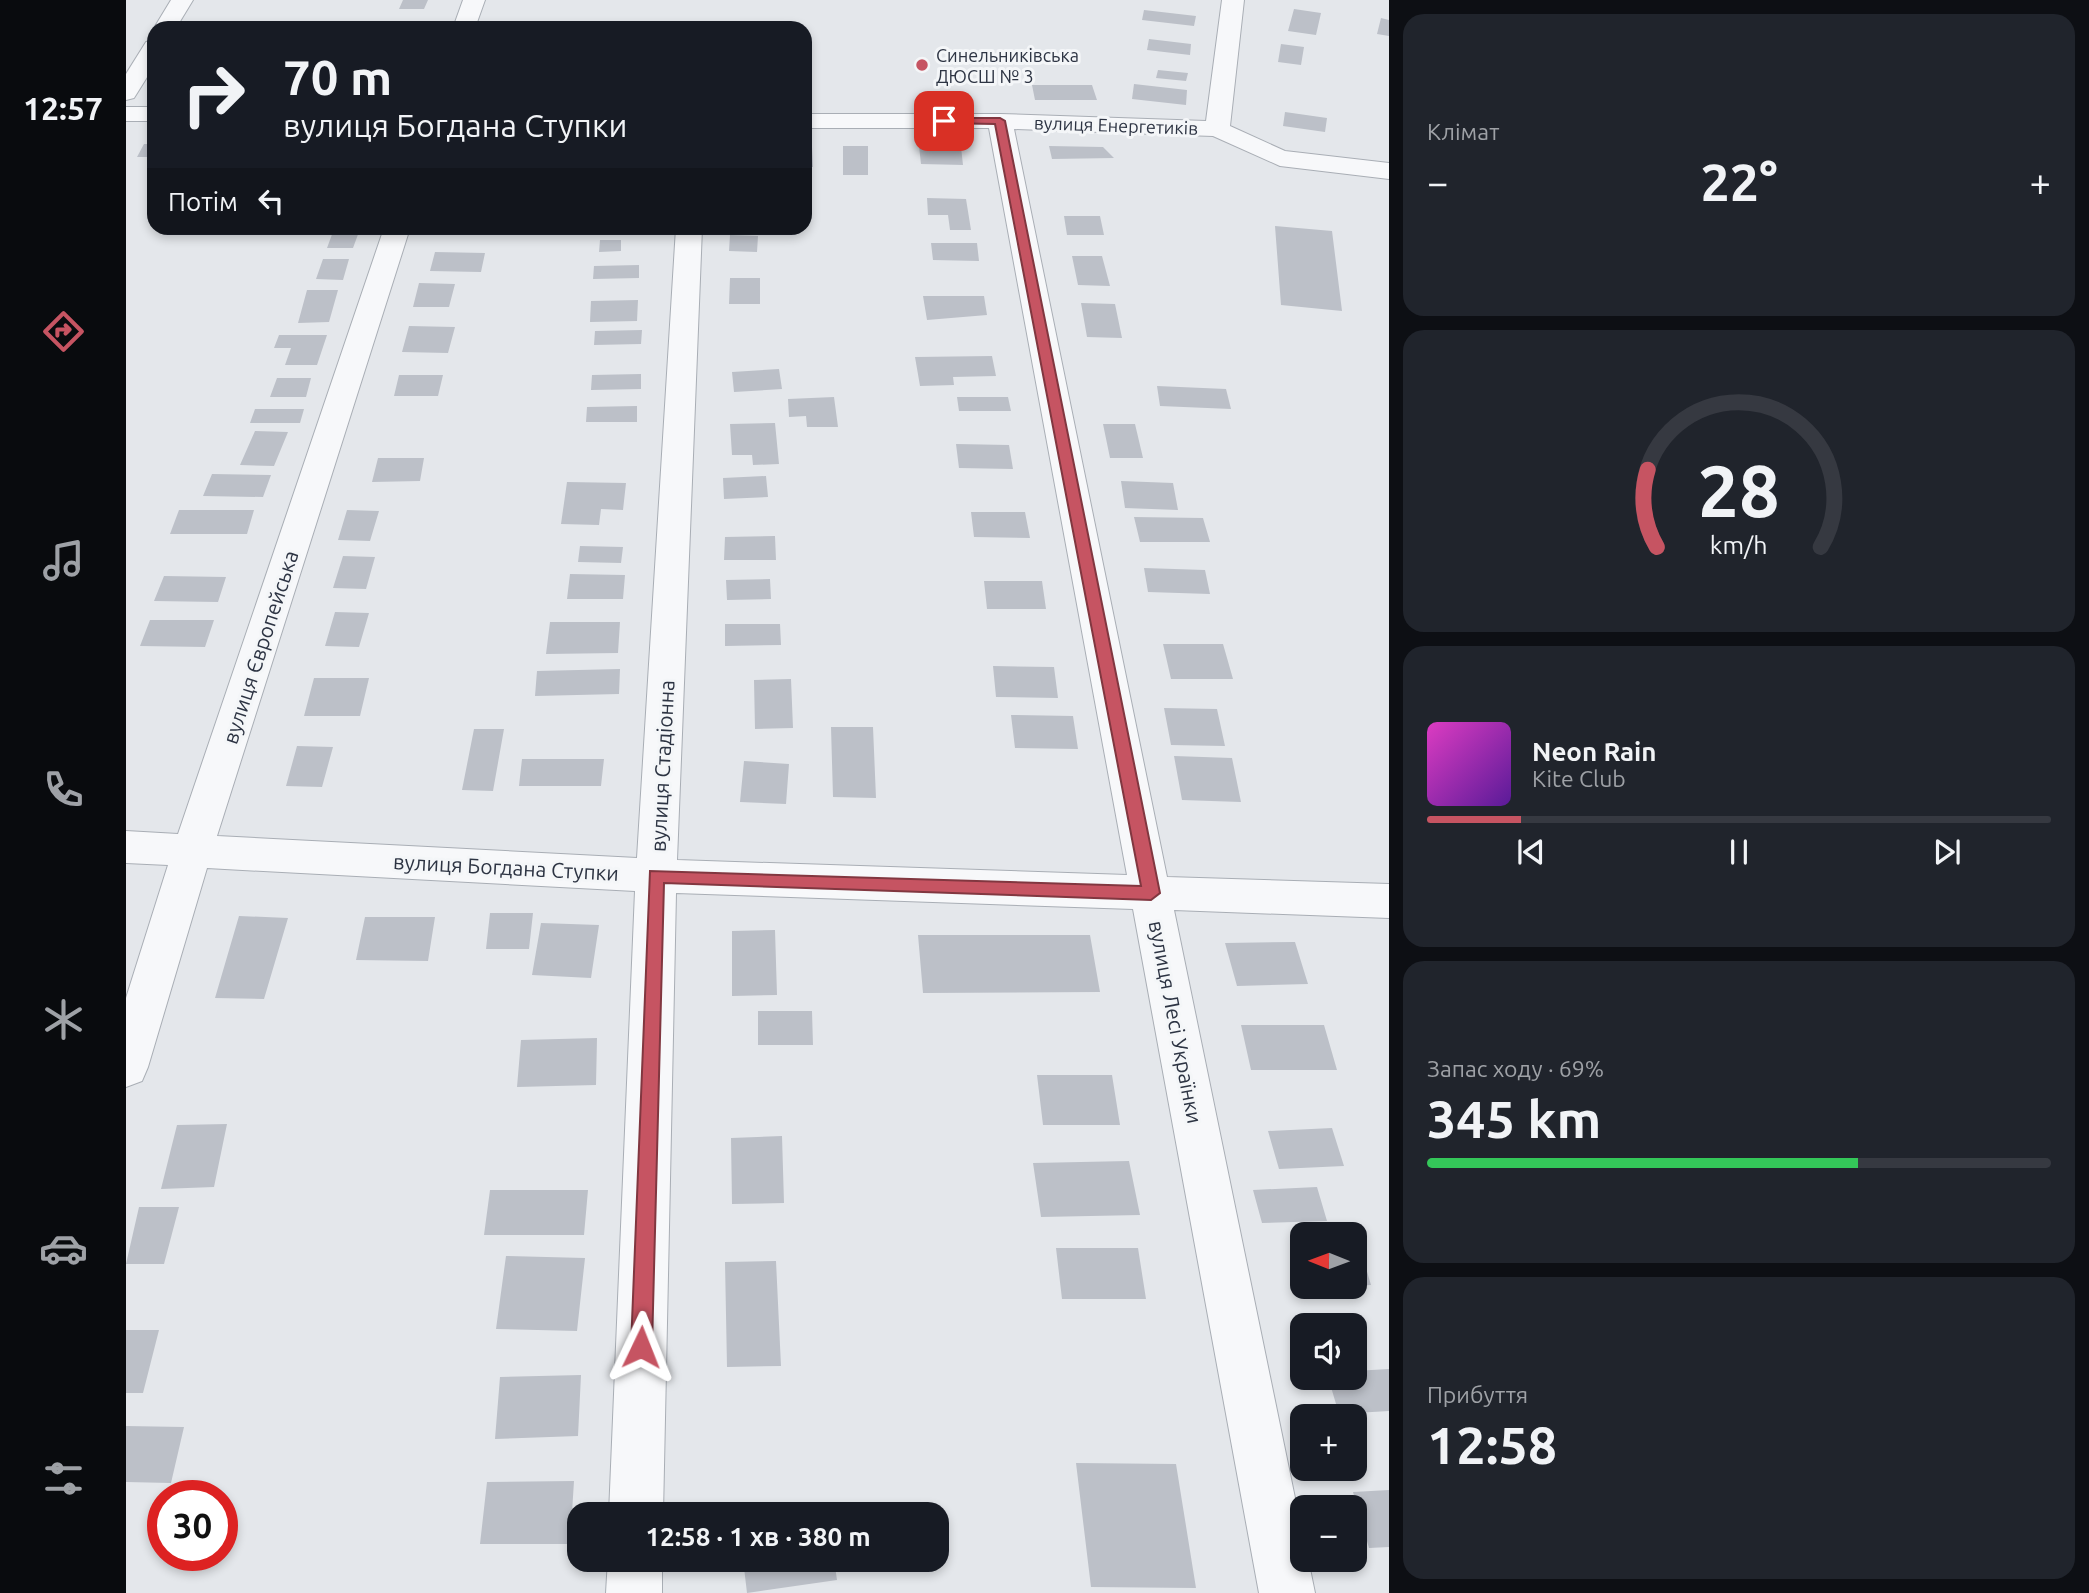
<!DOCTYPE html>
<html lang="uk">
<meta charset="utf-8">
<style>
body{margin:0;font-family:Ubuntu,sans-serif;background:#20242c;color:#f1f3f6;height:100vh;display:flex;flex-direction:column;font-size:26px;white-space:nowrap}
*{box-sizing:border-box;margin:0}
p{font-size:23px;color:#9ea1a6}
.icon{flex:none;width:38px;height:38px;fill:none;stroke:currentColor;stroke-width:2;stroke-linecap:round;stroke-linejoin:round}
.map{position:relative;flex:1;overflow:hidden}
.side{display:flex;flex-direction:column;gap:14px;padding:14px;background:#0d0f14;width:700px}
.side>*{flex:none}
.guide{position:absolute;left:21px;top:21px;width:665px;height:214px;border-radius:21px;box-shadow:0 4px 10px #0003;background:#171b24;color:#f1f3f6;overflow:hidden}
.needle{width:46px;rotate:271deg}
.controls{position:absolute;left:1164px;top:1222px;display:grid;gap:14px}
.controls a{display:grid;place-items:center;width:77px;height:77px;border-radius:14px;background:#171b24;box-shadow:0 4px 10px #0003;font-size:35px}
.speed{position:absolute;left:21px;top:1480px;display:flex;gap:14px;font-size:35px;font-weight:700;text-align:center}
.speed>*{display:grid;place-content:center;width:91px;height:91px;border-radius:50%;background:#171b24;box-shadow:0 4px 10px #0003;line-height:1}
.speed .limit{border:10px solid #d22;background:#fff;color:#111}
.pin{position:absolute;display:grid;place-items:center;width:60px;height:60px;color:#fff;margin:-30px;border-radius:14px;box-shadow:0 4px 10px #0006}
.me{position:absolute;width:77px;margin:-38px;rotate:2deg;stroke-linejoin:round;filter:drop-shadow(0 0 5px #0008)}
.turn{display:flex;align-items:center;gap:24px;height:147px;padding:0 21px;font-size:32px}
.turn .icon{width:91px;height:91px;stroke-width:2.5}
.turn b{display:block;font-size:49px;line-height:60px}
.then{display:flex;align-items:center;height:66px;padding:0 21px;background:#0003;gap:14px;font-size:26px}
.big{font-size:52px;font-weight:600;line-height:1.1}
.side .card{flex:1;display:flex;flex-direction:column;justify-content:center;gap:10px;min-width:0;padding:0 24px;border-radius:21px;background:#20242c}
.side .dial{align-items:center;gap:0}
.dial svg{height:182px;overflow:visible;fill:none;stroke:#363941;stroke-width:7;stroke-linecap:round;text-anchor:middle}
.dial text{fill:#f1f3f6;stroke:none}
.song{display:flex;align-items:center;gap:21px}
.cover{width:84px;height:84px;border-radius:10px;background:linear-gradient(135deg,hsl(310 70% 55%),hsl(270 70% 35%))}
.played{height:7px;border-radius:4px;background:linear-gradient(90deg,#c65462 15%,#363941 15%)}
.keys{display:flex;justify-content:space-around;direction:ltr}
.heat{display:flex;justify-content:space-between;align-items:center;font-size:38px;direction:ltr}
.charge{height:10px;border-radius:5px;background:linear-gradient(90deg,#34c759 69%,#363941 0)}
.trip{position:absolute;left:441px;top:1502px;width:382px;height:70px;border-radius:21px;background:#171b24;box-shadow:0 4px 10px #0003;font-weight:600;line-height:70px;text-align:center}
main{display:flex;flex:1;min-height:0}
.tab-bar{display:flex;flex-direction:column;width:126px;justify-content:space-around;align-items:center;background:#090b0e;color:#9ea1a6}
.tab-bar .icon{width:49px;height:49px}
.tab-bar .selected{color:#c65462}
.tab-bar b{font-size:32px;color:#f1f3f6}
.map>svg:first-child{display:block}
.building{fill:#bcc0c8}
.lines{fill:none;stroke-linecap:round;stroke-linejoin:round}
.minor-casing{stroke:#a9aeb5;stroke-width:2}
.minor{fill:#f7f8fa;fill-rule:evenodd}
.route{fill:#c65462;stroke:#813740;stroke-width:2}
.poi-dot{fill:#c65462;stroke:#f4f6f8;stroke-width:2.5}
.labels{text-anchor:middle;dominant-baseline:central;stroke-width:6;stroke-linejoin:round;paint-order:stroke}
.far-poi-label{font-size:18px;fill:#2d3443;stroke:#f4f6f8;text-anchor:start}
.far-street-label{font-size:18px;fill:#2d3443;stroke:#f4f6f8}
.street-label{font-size:21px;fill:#2d3443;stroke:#f4f6f8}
</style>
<main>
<nav class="tab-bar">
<b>12:57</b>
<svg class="icon selected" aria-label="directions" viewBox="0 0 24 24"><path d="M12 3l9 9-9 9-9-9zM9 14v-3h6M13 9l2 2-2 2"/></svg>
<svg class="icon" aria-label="music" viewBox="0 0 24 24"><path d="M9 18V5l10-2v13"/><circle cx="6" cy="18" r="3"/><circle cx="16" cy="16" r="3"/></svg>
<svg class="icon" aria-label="phone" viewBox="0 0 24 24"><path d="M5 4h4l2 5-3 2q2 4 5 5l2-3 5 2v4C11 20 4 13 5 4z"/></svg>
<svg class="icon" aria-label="climate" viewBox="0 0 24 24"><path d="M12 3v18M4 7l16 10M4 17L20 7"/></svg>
<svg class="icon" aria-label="car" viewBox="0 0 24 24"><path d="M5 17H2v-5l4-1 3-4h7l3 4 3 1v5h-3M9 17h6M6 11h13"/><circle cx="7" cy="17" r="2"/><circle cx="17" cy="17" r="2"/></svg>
<svg class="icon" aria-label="filters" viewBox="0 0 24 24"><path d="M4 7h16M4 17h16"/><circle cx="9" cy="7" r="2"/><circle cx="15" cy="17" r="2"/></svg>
</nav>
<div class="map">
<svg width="1263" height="1593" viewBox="0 0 1263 1593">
<rect width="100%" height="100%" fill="#e4e7eb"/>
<!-- building -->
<path class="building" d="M277 0H302L298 9H273Z
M1168 9 1195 13 1190 35 1162 31Z
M1018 10 1070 16 1068 26 1016 20Z
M1255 18 1263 20V36L1251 34Z
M248 23H293L291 28H246Z
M1023 39 1065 44 1064 55 1021 50Z
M1155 44 1178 47 1175 65 1152 62Z
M1032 70 1062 73 1060 81 1030 78Z
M1008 84 1061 90 1060 105 1006 99Z
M906 85H966L971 100H909Z
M1159 112 1201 118 1199 132 1157 126Z
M18 144H28V164L22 165 25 157H11Z
M717 146H742V175H717Z
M793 146 835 147 837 165 795 164Z
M923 146 977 147 988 158 926 159Z
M679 147H686L687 167H679Z
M801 198 840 199 845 230H824L822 215H802Z
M938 216H974L978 235H941Z
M1149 226 1206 231 1216 311 1155 305Z
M208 229H234L227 248H201Z
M604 235 632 236 631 252 603 251Z
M474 240H495V251L473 252Z
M805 243H851L853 261 807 260Z
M309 252 359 253 355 272 304 271Z
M946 256H976L984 286 952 285Z
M197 259H223L217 280 190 279Z
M513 265V278L467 279 468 266Z
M604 278H634V304H603Z
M293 283 329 284 323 307H287Z
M181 290H212L203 322 172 323Z
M797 296H858L861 315 801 320Z
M512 300 511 321 464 322 465 301Z
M955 303 989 304 996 338 961 337Z
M283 326 329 327 322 353 276 352Z
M516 330 515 344 468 345 469 331Z
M153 335H201L191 365H159L165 348H148Z
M866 356 870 376 827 377 828 385 794 386 789 357Z
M653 369 656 389 608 392 606 372Z
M515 374V389L465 390 466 375Z
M273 375H317L312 396H268Z
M151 378H185L180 397H144Z
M1031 386 1100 389 1105 409 1034 406Z
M708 397 712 427H681L680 416 663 417 662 399Z
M831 397H882L885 411H833Z
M511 406V422H460L461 407Z
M129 409H178L174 423H124Z
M649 423 653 464 627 465 626 455H606L604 424Z
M977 424H1009L1017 458H984Z
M129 431 162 432 148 466 114 465Z
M830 444 883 445 887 469 833 468Z
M252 458H298L294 481 246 482Z
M86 474 145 475 137 497 77 496Z
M640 476 642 497 598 499 597 478Z
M995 481 1047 483 1052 510 999 508Z
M441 482 500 483 497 510 475 509 473 525 435 524Z
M53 510H128L121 534H44Z
M221 510 253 511 244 541 212 540Z
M845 512H899L904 538 848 537Z
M1008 517 1077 518 1084 542H1014Z
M649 536 650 560H598L599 537Z
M454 546 497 547 495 563 452 562Z
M217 556 249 557 240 589 207 588Z
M1018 568 1079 570 1084 594 1022 592Z
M444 574 499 575 497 599H441Z
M38 576 100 577 92 602 28 601Z
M644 579 645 599 601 600 600 580Z
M858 581H916L920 609H861Z
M209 612 243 613 233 647 199 646Z
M24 620H88L79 647 14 646Z
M424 622H494L492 653 420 654Z
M599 624H654L655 645 599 646Z
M1037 644H1097L1107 679H1045Z
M867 666 928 667 932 698 870 697Z
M494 669 493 694 409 696 411 671Z
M188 678H243L234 716H178Z
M665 679 667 728 629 729 628 680Z
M1038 708 1091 709 1099 746 1045 745Z
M885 715 947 716 952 749 889 748Z
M705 727H747L750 798 707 797Z
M348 729H378L367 791 336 790Z
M171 746 207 747 196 787 160 786Z
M1048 756 1106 758 1115 802 1056 800Z
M396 759H478L475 786H393Z
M618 761 663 764 660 804 614 802Z
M364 913H407L403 949H360Z
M113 916 162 918 138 999 89 998Z
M239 917H309L302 961 230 960Z
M415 923 473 925 465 978 406 975Z
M649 930 651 995 606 996V931Z
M792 935H964L974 992 797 993Z
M1169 942 1182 984 1111 986 1099 943Z
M632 1011H686L687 1045H632Z
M1115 1025H1198L1211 1070H1125Z
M471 1038 470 1085 391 1087 395 1040Z
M911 1075H986L994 1125H917Z
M101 1124 88 1187 35 1189 51 1125Z
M1206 1128 1218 1166 1153 1169 1142 1131Z
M656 1136 658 1203 606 1204 605 1138Z
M1003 1161 1014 1215 915 1217 907 1163Z
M1191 1187 1201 1221 1136 1223 1127 1190Z
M364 1190H462L458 1235H358Z
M13 1207H53L38 1264H0Z
M1228 1241H1232L1245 1285 1228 1286Z
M1166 1242H1176V1277H1175Z
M930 1248H1012L1020 1299H936Z
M380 1256 459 1258 451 1331 370 1329Z
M650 1261 655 1366 601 1367 599 1262Z
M0 1330H33L17 1393H0Z
M1263 1369V1411L1213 1414 1202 1377H1228V1371Z
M455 1375 452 1436 369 1439 374 1377Z
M0 1426 58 1427 45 1483 0 1482Z
M950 1463 1050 1464 1070 1588 965 1587Z
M448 1481 444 1544H354L361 1482Z
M1263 1490V1547L1243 1548 1227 1492Z
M617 1559H708L711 1580 621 1593Z"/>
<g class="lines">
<!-- minor casing -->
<g class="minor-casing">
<path id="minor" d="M45 0H67L50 28H28Z
M337 0H359L349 28H327Z
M1096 0H1118L1104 126 1159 151 1263 163V179L1154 166 1087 136 888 129 1041 877 1263 884V918L1048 910 1176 1532V1559H1182L1189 1593H1133L1007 909 550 893 537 1514H483L509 891 81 868 22 1067 16 1081 0 1087V998L42 865 0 863V831L52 834 258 228H284L91 836 511 858 550 228H576L551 860 1001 875 863 128H679V114H874L1080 121Z
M28 40V66L8 98 0 100V74L20 42Z
M0 107H28V121H0Z
M482 1559H536V1593H480Z"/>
</g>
<!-- minor -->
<use href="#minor" class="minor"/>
</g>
<!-- route -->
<path class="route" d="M818 118H874L879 121 1034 893 1025 900 538 883 526 1347 523 1355 515 1358 508 1355 505 1347 524 871 1015 886 869 124 814 123Z"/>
<!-- markers -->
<circle class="poi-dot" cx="796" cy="65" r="7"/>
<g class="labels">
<!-- far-poi labels -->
<g class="far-poi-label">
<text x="810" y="55">Синельниківська<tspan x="810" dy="21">ДЮСШ № 3</tspan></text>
</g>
<!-- far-street labels -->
<g class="far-street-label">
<text transform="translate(990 125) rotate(2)">вулиця Енергетиків</text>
</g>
<!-- street labels -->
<g class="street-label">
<text transform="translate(134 647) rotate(-72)">вулиця Європейська</text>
<text transform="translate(536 766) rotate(-87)">вулиця Стадіонна</text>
<text transform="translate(380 867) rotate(3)">вулиця Богдана Ступки</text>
<text transform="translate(1050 1022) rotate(79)">вулиця Лесі Українки</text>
</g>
</g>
</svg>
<div class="controls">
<a><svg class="needle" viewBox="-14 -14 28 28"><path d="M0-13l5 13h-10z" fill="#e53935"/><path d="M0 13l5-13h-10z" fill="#9ea1a6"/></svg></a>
<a><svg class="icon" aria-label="sound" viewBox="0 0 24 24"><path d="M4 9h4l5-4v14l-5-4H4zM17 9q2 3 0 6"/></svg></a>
<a>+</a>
<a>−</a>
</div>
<div class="speed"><div class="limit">30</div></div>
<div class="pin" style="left:818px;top:121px;background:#d93025"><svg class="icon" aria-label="arrive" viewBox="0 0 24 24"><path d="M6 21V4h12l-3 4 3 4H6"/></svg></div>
<svg class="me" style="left:515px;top:1347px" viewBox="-20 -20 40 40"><path d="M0-17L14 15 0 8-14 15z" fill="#c65462" stroke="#fff" stroke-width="4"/></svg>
<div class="trip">12:58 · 1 хв · 380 m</div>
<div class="guide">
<div class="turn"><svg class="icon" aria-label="right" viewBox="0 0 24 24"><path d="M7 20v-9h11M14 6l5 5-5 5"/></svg><div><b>70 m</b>вулиця Богдана Ступки</div></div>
<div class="then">Потім<svg class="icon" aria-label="left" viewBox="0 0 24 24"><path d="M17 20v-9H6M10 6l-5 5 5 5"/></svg></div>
</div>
</div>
<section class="side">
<div class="card"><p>Клімат</p>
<div class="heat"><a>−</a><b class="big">22°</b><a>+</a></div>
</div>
<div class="card dial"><svg viewBox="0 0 100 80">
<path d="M14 69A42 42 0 1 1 86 69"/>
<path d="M14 69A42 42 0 0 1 10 35" stroke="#c65462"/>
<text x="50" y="56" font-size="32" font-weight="700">28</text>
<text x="50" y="72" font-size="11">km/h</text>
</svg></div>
<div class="card">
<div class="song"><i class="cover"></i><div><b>Neon Rain</b><p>Kite Club</p></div></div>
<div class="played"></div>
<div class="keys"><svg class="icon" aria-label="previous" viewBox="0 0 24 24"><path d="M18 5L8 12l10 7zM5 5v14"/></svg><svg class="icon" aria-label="pause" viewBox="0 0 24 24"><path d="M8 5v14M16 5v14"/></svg><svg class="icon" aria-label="next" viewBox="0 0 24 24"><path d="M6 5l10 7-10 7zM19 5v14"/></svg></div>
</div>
<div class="card"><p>Запас ходу · 69%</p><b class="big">345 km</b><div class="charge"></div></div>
<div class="card"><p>Прибуття</p><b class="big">12:58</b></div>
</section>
</main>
